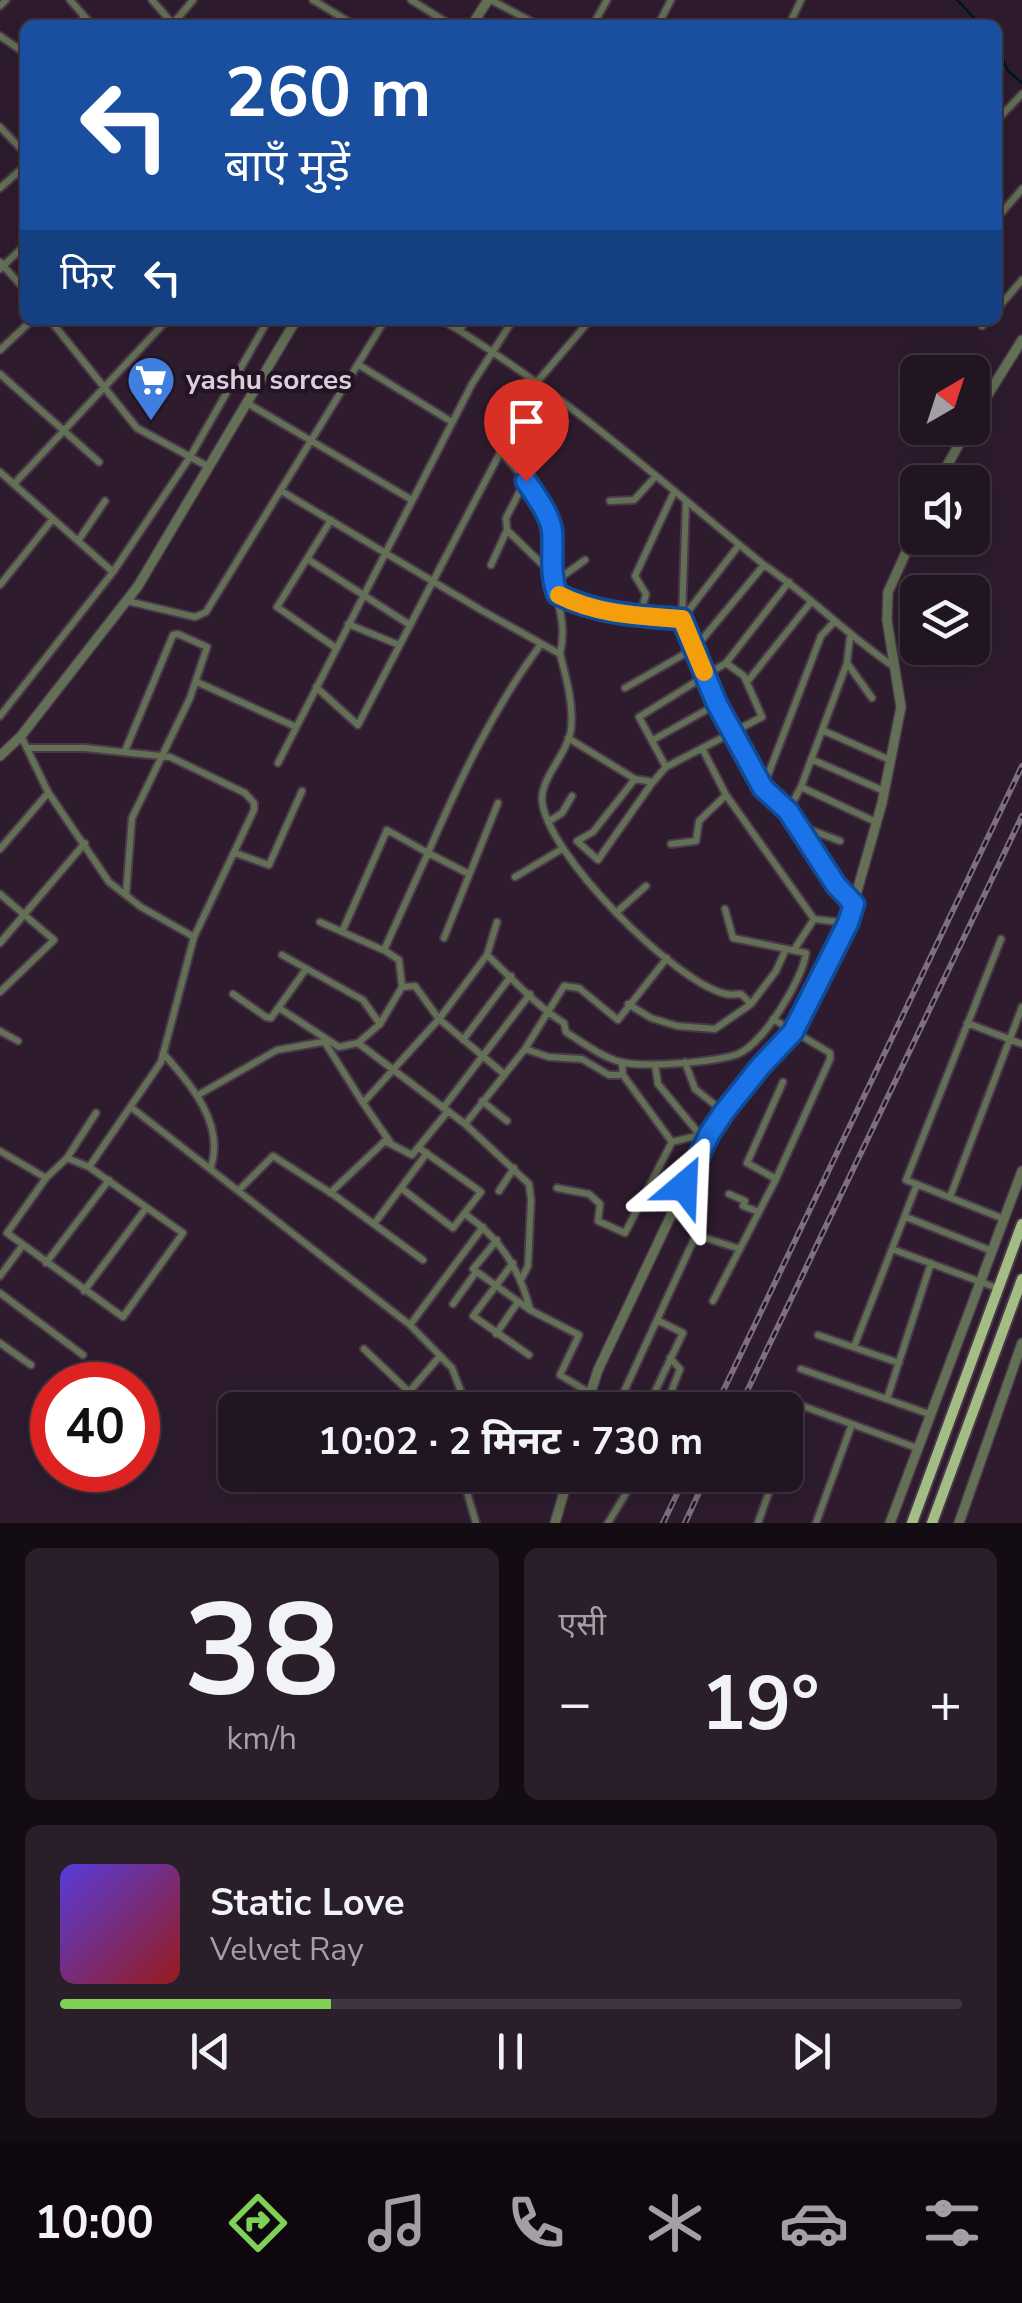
<!DOCTYPE html>
<html lang="hi">
<meta charset="utf-8">
<style>
body{margin:0;font-family:"Nunito Sans","Noto Sans Devanagari",sans-serif;background:#2a1e2a;color:#f1f3f6;height:100vh;display:flex;flex-direction:column;font-size:38px;white-space:nowrap}
*{box-sizing:border-box;margin:0}
p{font-size:32px;color:#a29fa5}
.icon{flex:none;width:55px;height:55px;fill:none;stroke:currentColor;stroke-width:2;stroke-linecap:round;stroke-linejoin:round}
.map{position:relative;height:1523px;overflow:hidden}
.panel{display:flex;flex-direction:column;gap:25px;padding:25px;background:#130c13;flex:1}
.panel>*{flex:none}
.guide{position:absolute;left:20px;top:20px;width:982px;height:305px;border-radius:15px;box-shadow:0 5px 25px #0003,0 0 0 2px #3f3440;background:#1a4fa0;color:#fff;overflow:hidden}
.needle{width:65px;rotate:39deg}
.fabs{position:absolute;left:900px;top:355px;display:grid;gap:20px}
.fabs a{display:grid;place-items:center;width:90px;height:90px;border-radius:15px;background:#221522;box-shadow:0 5px 25px #0003,0 0 0 2px #3f3440;font-size:50px}
.speed{position:absolute;left:30px;top:1362px;display:flex;gap:20px;font-size:50px;font-weight:700;text-align:center}
.speed>*{display:grid;place-content:center;width:130px;height:130px;border-radius:50%;background:#221522;box-shadow:0 5px 25px #0003,0 0 0 2px #3f3440;line-height:1}
.speed .limit{border:15px solid #d22;background:#fff;color:#111}
.pin{position:absolute;display:grid;place-items:center;width:85px;height:85px;color:#fff;margin:-102px -42px;border-radius:50% 50% 50% 0;rotate:-45deg;box-shadow:0 0 10px #0007}
.pin .icon{rotate:45deg}
.me{position:absolute;width:110px;margin:-55px;rotate:26deg;stroke-linejoin:round;filter:drop-shadow(0 0 8px #0008)}
.turn{display:flex;align-items:center;gap:35px;height:210px;padding:0 40px;font-size:45px}
.turn .icon{width:130px;height:130px;stroke-width:2.5}
.turn b{display:block;font-size:70px;line-height:85px}
.then{display:flex;align-items:center;height:95px;padding:0 40px;background:#0003;gap:20px;font-size:38px}
.big{font-size:75px;font-weight:700;line-height:1.1}
.panel .card{flex:1;display:flex;flex-direction:column;justify-content:center;gap:15px;min-width:0;padding:0 35px;border-radius:15px;background:#2a1e2a}
.panel .dial{align-items:center;gap:0}
.dial b{font-size:130px;line-height:1}
.song{display:flex;align-items:center;gap:30px}
.cover{width:120px;height:120px;border-radius:15px;background:linear-gradient(135deg,hsl(250 70% 55%),hsl(0 70% 35%))}
.played{height:10px;border-radius:5px;background:linear-gradient(90deg,#7dd154 30%,#3f3440 30%)}
.keys{display:flex;justify-content:space-around;direction:ltr}
.heat{display:flex;justify-content:space-between;align-items:center;font-size:55px;direction:ltr}
.panel .tiles{flex:1;display:grid;gap:25px;grid-template-columns:1fr 1fr}
.card:last-child{grid-column:span 2}
.trip{position:absolute;left:218px;top:1392px;width:585px;height:100px;border-radius:15px;background:#221522;box-shadow:0 5px 25px #0003,0 0 0 2px #3f3440;font-weight:700;line-height:100px;text-align:center}
.tab-bar{display:flex;height:160px;justify-content:space-around;align-items:center;background:#0e080e;color:#a29fa5}
.tab-bar .icon{width:70px;height:70px}
.tab-bar .on{color:#7dd154}
.tab-bar b{font-size:45px;color:#f1f3f6}
.map>svg:first-child{display:block}
.lines{fill:none;stroke-linecap:round;stroke-linejoin:round}
.stream{stroke:#001420;stroke-width:2.5}
.minor-casing{stroke:#4a394a;stroke-width:10}
.tertiary-casing{stroke:#4a394a;stroke-width:12}
.primary-casing{stroke:#4a394a;stroke-width:14}
.minor{stroke:#637055;stroke-width:6}
.tertiary{stroke:#637055;stroke-width:9}
.primary{stroke:#a3bd85;stroke-width:10}
.rail-casing{stroke:#7e6f7e;stroke-width:6}
.rail{stroke:#241324;stroke-width:2.5;stroke-dasharray:8;stroke-linecap:butt}
.route-casing{stroke:#114b97;stroke-width:25}
.route{stroke:#1a73e8;stroke-width:18}
.slow{stroke:#f59e0b;stroke-width:18}
.labels{text-anchor:middle;dominant-baseline:central;stroke-width:9;stroke-linejoin:round;paint-order:stroke}
.poi-label{font-size:28px;font-weight:bold;fill:#dbcfdb;stroke:#241324;text-anchor:start}
</style>
<div class="map">
<svg width="1022" height="1523" viewBox="0 0 1022 1523">
<rect width="100%" height="100%" fill="#2e1c2e"/>
<g class="lines">
<!-- stream -->
<path class="stream" d="M957 0 981 25
M998 49 1008 71 1022 83"/>
<!-- minor casing -->
<g class="minor-casing">
<path id="minor" d="M70 0 92 25
M152 0 172 23
M313 0 354 25
M411 0 451 25
M491 0 538 25
M0 6 6 0
M76 25 85 17
M172 25 193 0
M244 25H248
M593 25 607 0
M658 25 671 0
M789 25 801 0
M0 36 25 53
M998 119 1022 94
M0 127 25 153
M0 188 25 166
M998 217 1022 189
M0 262 25 290
M0 269 25 245
M998 308 1022 280
M50 320 137 428 209 467
M442 320C558 389 660 480 764 565 809 595 847 635 893 666
M982 326 987 320
M460 330 466 320
M0 350 32 320
M359 365 452 422
M0 374 99 462
M247 403 412 500
M501 452C519 473 548 502 551 531 553 546 548 562 552 577 558 605 567 625 560 654
M0 472 113 572
M14 484 167 320
M283 492 481 610 560 654C566 677 574 705 571 729 568 753 542 776 542 799 544 852 675 983 726 994 731 995 736 994 741 994L751 1004
M610 501 634 500 655 477
M686 501 682 619 706 677 763 788 788 811 836 885 853 904
M331 520 277 607 336 648
M507 530 549 571
M78 541 105 501
M309 560 410 625
M491 565 507 530 506 518 525 481
M553 583 585 560
M0 585 52 520
M557 594C597 614 639 616 682 619L739 545
M127 601 195 617 206 612 385 320
M640 616 646 594 635 576 674 492
M348 624 399 645
M850 637 847 663 872 698
M197 682 296 727
M747 682 811 602
M316 687 358 725 537 382 590 320
M625 688 695 648 764 565
M0 716 113 572 190 457 268 320
M822 730 890 760
M21 736 48 792 109 882 141 907 194 937
M568 738 635 779 653 782 666 767 762 717 744 676 726 663
M653 740 717 704
M27 748H85L170 757 245 793 254 803V810L194 937 161 1062 89 1167 67 1158 46 1178 7 1233 123 1317 183 1233 89 1167
M702 748 726 795 814 919 847 923
M125 751 173 635 178 634 207 647 190 698 132 818 126 894
M811 759 884 791
M278 763 472 384 513 320
M666 767 639 717 726 663 789 582
M635 779 593 832 577 841 598 860 600 857 652 783
M801 787 876 822
M763 788 821 636 834 622
M788 811 801 787 847 663
M548 822 562 813 572 796
M798 825 840 841
M671 844 696 841 699 821 726 795
M0 849 48 793
M235 853 269 865 302 791
M515 877 562 849
M0 894 54 940 0 992
M617 912 646 886
M320 922 383 950
M342 932 387 830 428 853C460 779 493 709 541 644
M444 938 498 803
M1001 939 906 1180 1004 1219
M0 943 85 843
M794 950 814 919
M282 955 363 1000 380 1024
M487 955C512 978 536 1006 564 1023L566 1032C583 1043 602 1057 621 1062 643 1068 717 1062 738 1054 763 1044 803 979 806 953L733 938 725 909
M402 986 399 960 384 950 428 853 469 874
M233 994 266 1017 271 1018 306 969
M628 1004 651 1018 677 1026 715 1029 751 1004 776 971 786 949
M279 1008 339 1047 358 1043 465 1124 529 1184 531 1200 528 1266 522 1278
M967 1023 1022 1044
M0 1031 18 1041
M463 1040 511 976
M324 1041 363 1103 439 1019 487 955 497 922
M358 1043 380 1024 402 987 415 986 439 1019 504 1074
M525 1049 549 1057 582 1059 609 1075H623
M163 1053C190 1084 225 1123 211 1167
M685 1062 695 1089 724 1112
M622 1063 623 1075 672 1142
M655 1065 658 1084 701 1136
M198 1095 277 1050 328 1041
M482 1101 507 1121
M363 1103 390 1142
M132 1108 410 1325 452 1368 468 1410
M443 1108 530 994
M466 1123 525 1049 564 986 579 988 618 1020 667 958
M0 1151 46 1178
M67 1158 96 1113
M776 1179 747 1163 783 1082
M401 1188 453 1228 481 1192 419 1148
M557 1188 589 1194 600 1204 598 1221 625 1233 672 1142 709 1133
M240 1189 273 1156 334 1195 423 1260
M499 1191 514 1168
M330 1193 385 1141 412 1155 448 1111
M729 1194 745 1201 743 1206 759 1212
M950 1197 1022 1007
M672 1213 700 1226 696 1235 740 1249
M465 1214C500 1238 519 1268 530 1309
M906 1217 992 1251
M374 1224 427 1153
M497 1240 473 1269 530 1310 579 1335 560 1375 618 1410
M892 1249 997 1288
M46 1263 109 1180
M513 1263 473 1316 529 1355
M0 1276 23 1245
M84 1291 146 1208
M0 1293 83 1355
M713 1301 776 1179 830 1059V1053L773 1019
M453 1304 476 1272
M410 1325 483 1227
M496 1334 518 1302
M818 1335 899 1363
M0 1343 31 1365
M854 1347 917 1184
M364 1349 427 1409
M801 1369 929 1414
M409 1392 440 1356
M887 1399 931 1263
M616 1409 696 1235
M646 1410 683 1333 657 1320
M664 1410 680 1369 670 1358
M785 1447 800 1405 917 1448
M462 1475 476 1523
M608 1523 637 1475
M758 1523 775 1475
M816 1523 852 1424"/>
</g>
<!-- tertiary casing -->
<g class="tertiary-casing">
<path id="tertiary" d="M472 25 488 0
M972 420 1022 340
M938 482 968 428
M0 756 21 736 138 586 296 320
M585 1410 598 1370 710 1133 759 1067 793 1032 848 923 882 803 901 707 887 620 888 592 918 526
M555 1523 569 1475
M890 1523 1022 1171
M959 1523 1022 1343"/>
</g>
<!-- primary casing -->
<g class="primary-casing">
<path id="primary" d="M912 1523 1022 1224
M932 1523 1022 1279"/>
</g>
<!-- minor -->
<use href="#minor" class="minor"/>
<!-- tertiary -->
<use href="#tertiary" class="tertiary"/>
<!-- primary -->
<use href="#primary" class="primary"/>
<!-- rail casing -->
<g class="rail-casing">
<path id="rail" d="M714 1410 1022 766
M738 1410 1022 816
M663 1523 686 1475
M685 1523 707 1475"/>
</g>
<!-- rail -->
<use href="#rail" class="rail"/>
</g>
<g class="lines">
<!-- route casing -->
<g class="route-casing">
<path id="route" d="M526 481C535 495 550 514 552 531 554 554 549 572 557 594 597 614 639 616 682 619L717 704 763 788 788 811 836 885 854 904 848 923 793 1032 760 1067 724 1112 710 1133 684 1186"/>
</g>
<!-- route -->
<use href="#route" class="route"/>
<!-- slow -->
<path class="slow" d="M559 595C598 615 640 616 682 619L704 672"/>
</g>
<!-- icons -->
<defs>
<g id="supermarket-pin" transform="scale(2.5)"><path d="M0 17L-7.5 6A9.5 9.5 0 1 1 7.5 6Z" fill="#3f7fe0" stroke="#241324"/><path d="M-6-5.5h2.5l.6 2H6L4.5 2H-2.5L-4.4-4H-6ZM-1.5 3.2a1.3 1.3 0 1 0 .1 0ZM3 3.2a1.3 1.3 0 1 0 .1 0Z" fill="#fff"/></g>
</defs>
<g fill-rule="evenodd">
<use href="#supermarket-pin" x="151" y="380"/>
</g>
<g class="labels">
<!-- poi labels -->
<g class="poi-label">
<text x="186" y="380">yashu sorces</text>
</g>
</g>
</svg>
<div class="fabs">
<a><svg class="needle" viewBox="-14 -14 28 28"><path d="M0-13l5 13h-10z" fill="#e53935"/><path d="M0 13l5-13h-10z" fill="#a29fa5"/></svg></a>
<a><svg class="icon" aria-label="sound" viewBox="0 0 24 24"><path d="M4 9h4l5-4v14l-5-4H4zM17 9q2 3 0 6"/></svg></a>
<a><svg class="icon" aria-label="layers" viewBox="0 0 24 24"><path d="M12 4l9 5-9 5-9-5zM3 14l9 5 9-5"/></svg></a>
</div>
<div class="speed"><div class="limit">40</div></div>
<div class="pin" style="left:526px;top:481px;background:#d93025"><svg class="icon" aria-label="arrive" viewBox="0 0 24 24"><path d="M6 21V4h12l-3 4 3 4H6"/></svg></div>
<svg class="me" style="left:684px;top:1186px" viewBox="-20 -20 40 40"><path d="M0-17L14 15 0 8-14 15z" fill="#1a73e8" stroke="#fff" stroke-width="4"/></svg>
<div class="trip">10:02 · 2 मिनट · 730 m</div>
<div class="guide">
<div class="turn"><svg class="icon" aria-label="left" viewBox="0 0 24 24"><path d="M17 20v-9H6M10 6l-5 5 5 5"/></svg><div><b>260 m</b>बाएँ मुड़ें</div></div>
<div class="then">फिर<svg class="icon" aria-label="left" viewBox="0 0 24 24"><path d="M17 20v-9H6M10 6l-5 5 5 5"/></svg></div>
</div>
</div>
<section class="panel">
<div class="tiles">
<div class="card dial"><b>38</b><p>km/h</p></div>
<div class="card"><p>एसी</p>
<div class="heat"><a>−</a><b class="big">19°</b><a>+</a></div>
</div>
<div class="card">
<div class="song"><i class="cover"></i><div><b>Static Love</b><p>Velvet Ray</p></div></div>
<div class="played"></div>
<div class="keys"><svg class="icon" aria-label="previous" viewBox="0 0 24 24"><path d="M18 5L8 12l10 7zM5 5v14"/></svg><svg class="icon" aria-label="pause" viewBox="0 0 24 24"><path d="M8 5v14M16 5v14"/></svg><svg class="icon" aria-label="next" viewBox="0 0 24 24"><path d="M6 5l10 7-10 7zM19 5v14"/></svg></div>
</div>
</div>
</section>
<nav class="tab-bar">
<b>10:00</b>
<svg class="icon on" aria-label="directions" viewBox="0 0 24 24"><path d="M12 3l9 9-9 9-9-9zM9 14v-3h6M13 9l2 2-2 2"/></svg>
<svg class="icon" aria-label="music" viewBox="0 0 24 24"><path d="M9 18V5l10-2v13"/><circle cx="6" cy="18" r="3"/><circle cx="16" cy="16" r="3"/></svg>
<svg class="icon" aria-label="phone" viewBox="0 0 24 24"><path d="M5 4h4l2 5-3 2q2 4 5 5l2-3 5 2v4C11 20 4 13 5 4z"/></svg>
<svg class="icon" aria-label="climate" viewBox="0 0 24 24"><path d="M12 3v18M4 7l16 10M4 17L20 7"/></svg>
<svg class="icon" aria-label="car" viewBox="0 0 24 24"><path d="M5 17H2v-5l4-1 3-4h7l3 4 3 1v5h-3M9 17h6M6 11h13"/><circle cx="7" cy="17" r="2"/><circle cx="17" cy="17" r="2"/></svg>
<svg class="icon" aria-label="filters" viewBox="0 0 24 24"><path d="M4 7h16M4 17h16"/><circle cx="9" cy="7" r="2"/><circle cx="15" cy="17" r="2"/></svg>
</nav>
